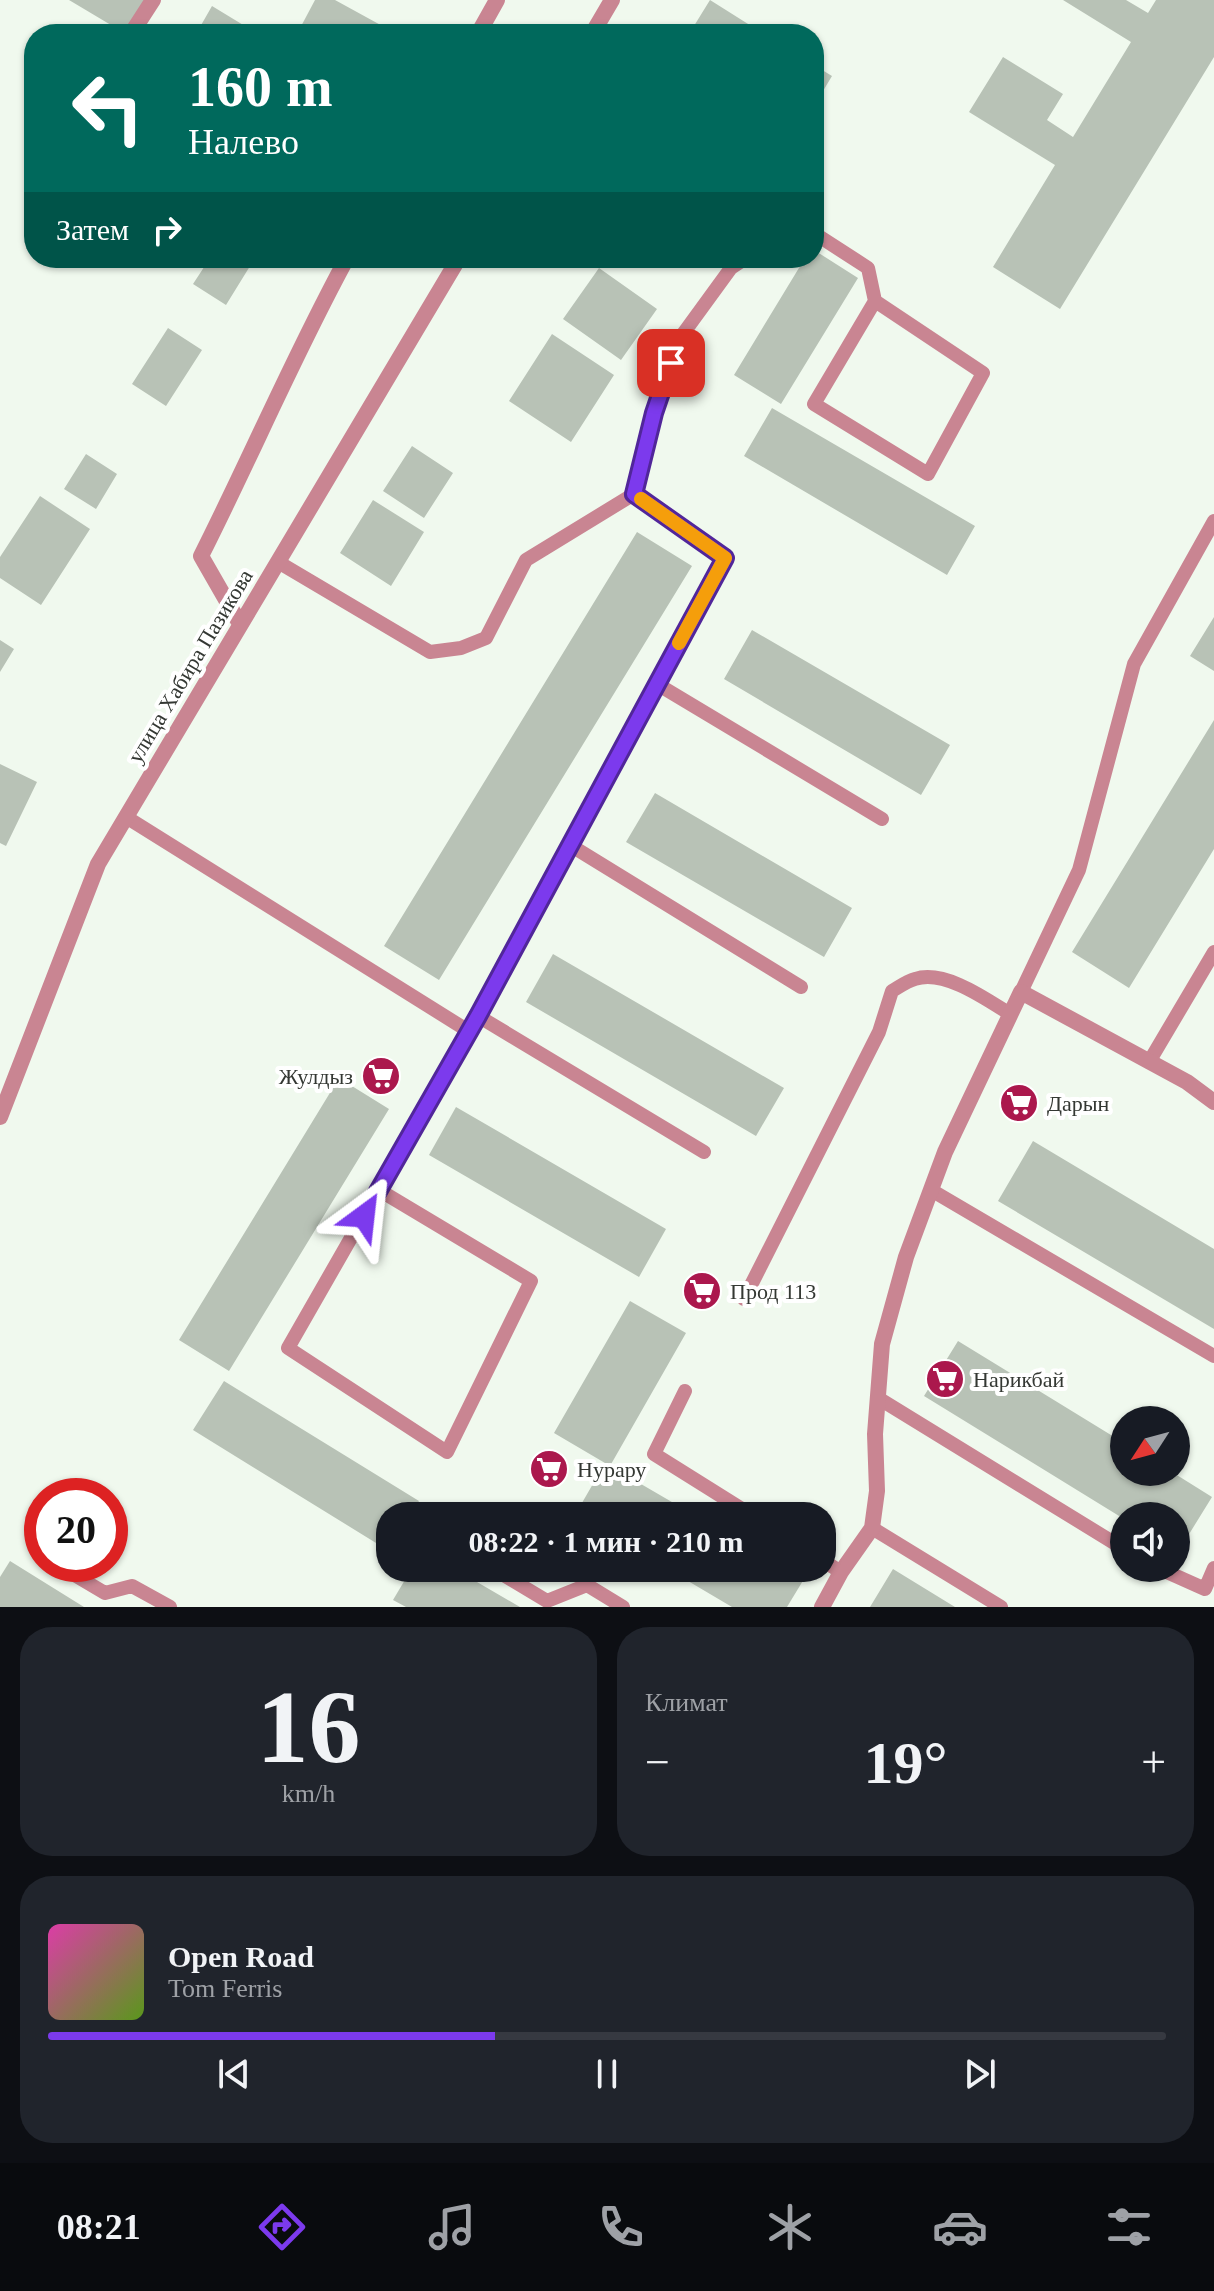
<!DOCTYPE html>
<html lang="ru">
<meta charset="utf-8">
<style>
body{margin:0;font-family:Georgia,serif;background:#20242c;color:#f1f3f6;height:100vh;display:flex;flex-direction:column;font-size:30px;white-space:nowrap}
*{box-sizing:border-box;margin:0}
p{font-size:26px;color:#9ea1a6}
.icon{flex:none;width:44px;height:44px;fill:none;stroke:currentColor;stroke-width:2;stroke-linecap:round;stroke-linejoin:round}
.map{position:relative;height:1607px;overflow:hidden}
.drawer{display:flex;flex-direction:column;gap:20px;padding:20px;background:#0d0f14;flex:1}
.drawer>*{flex:none}
.banner{position:absolute;left:24px;top:24px;width:800px;height:244px;border-radius:32px;box-shadow:0 2px 6px #0004;background:#00695c;color:#fff;overflow:hidden}
.needle{width:52px;rotate:234deg}
.tools{position:absolute;left:1110px;top:1406px;display:grid;gap:16px}
.tools a{display:grid;place-items:center;width:80px;height:80px;border-radius:50%;background:#171b24;box-shadow:0 2px 6px #0004;font-size:40px}
.speed{position:absolute;left:24px;top:1478px;display:flex;gap:16px;font-size:40px;font-weight:700;text-align:center}
.speed>*{display:grid;place-content:center;width:104px;height:104px;border-radius:50%;background:#171b24;box-shadow:0 2px 6px #0004;line-height:1}
.speed .limit{border:12px solid #d22;background:#fff;color:#111}
.pin{position:absolute;display:grid;place-items:center;width:68px;height:68px;color:#fff;margin:-34px;border-radius:16px;box-shadow:0 4px 12px #0006}
.me{position:absolute;width:88px;margin:-44px;rotate:30deg;stroke-linejoin:round;filter:drop-shadow(0 0 6px #0008)}
.turn{display:flex;align-items:center;gap:28px;height:168px;padding:0 32px;font-size:36px}
.turn .icon{width:104px;height:104px;stroke-width:2.5}
.turn b{display:block;font-size:56px;line-height:68px}
.then{display:flex;align-items:center;height:76px;padding:0 32px;background:#0003;gap:16px;font-size:30px}
.big{font-size:60px;font-weight:700;line-height:1.1}
.drawer .widget{flex:1;display:flex;flex-direction:column;justify-content:center;gap:12px;min-width:0;padding:0 28px;border-radius:32px;background:#20242c}
.drawer .dial{align-items:center;gap:0}
.dial b{font-size:104px;line-height:1}
.song{display:flex;align-items:center;gap:24px}
.cover{width:96px;height:96px;border-radius:12px;background:linear-gradient(135deg,hsl(320 70% 55%),hsl(90 70% 35%))}
.played{height:8px;border-radius:4px;background:linear-gradient(90deg,#7c3aed 40%,#363941 40%)}
.keys{display:flex;justify-content:space-around;direction:ltr}
.heat{display:flex;justify-content:space-between;align-items:center;font-size:44px;direction:ltr}
.drawer .tiles{flex:1;display:grid;gap:20px;grid-template-columns:1fr 1fr}
.widget:last-child{grid-column:span 2}
.trip{position:absolute;left:376px;top:1502px;width:460px;height:80px;border-radius:32px;background:#171b24;box-shadow:0 2px 6px #0004;font-weight:700;line-height:80px;text-align:center}
.tabs{display:flex;height:128px;justify-content:space-around;align-items:center;background:#090b0e;color:#9ea1a6}
.tabs .icon{width:56px;height:56px}
.tabs .current{color:#7c3aed}
.tabs b{font-size:36px;color:#f1f3f6}
.map>svg:first-child{display:block}
.building{fill:#b8c2b6}
.lines{fill:none;stroke-linecap:round;stroke-linejoin:round}
.lane{stroke:#c98592;stroke-width:14}
.street{stroke:#c98592;stroke-width:16}
.route-casing{stroke:#51269a;stroke-width:20}
.route{stroke:#7c3aed;stroke-width:14}
.slow{stroke:#f59e0b;stroke-width:14}
.labels{text-anchor:middle;dominant-baseline:central;stroke-width:8;stroke-linejoin:round;paint-order:stroke}
.street-label{font-size:22px;fill:#343833;stroke:#fff}
.poi-label{font-size:22px;fill:#343833;stroke:#fff;text-anchor:start}
</style>
<div class="map">
<svg width="1214" height="1607" viewBox="0 0 1214 1607">
<rect width="100%" height="100%" fill="#f0f9ee"/>
<!-- building -->
<path class="building" d="M69 0H147L126 34Z
M315 0H335L397 34H302L298 32Z
M710 0 764 34H689Z
M1063 0H1126L1148 13 1156 0H1214V57L1060 309 993 267 1055 165 969 112 1003 57 1063 94 1047 120 1073 137 1131 42Z
M212 6 258 34H196Z
M814 65 832 76 814 106Z
M814 250 858 278 781 404 734 375 805 258H814Z
M210 258H255L226 305 193 284Z
M599 268 657 309 621 360 563 319Z
M168 328 202 350 166 406 132 384Z
M552 334 614 375 571 442 509 401Z
M772 408 975 526 947 575 744 456Z
M412 446 453 473 424 518 383 491Z
M86 454 117 474 96 509 64 489Z
M40 496 90 529 41 605 0 578V557Z
M373 500 424 532 391 586 340 553Z
M637 532 692 566 439 980 384 946Z
M1214 617V671L1190 656Z
M752 630 950 745 921 795 724 679Z
M0 640 14 649 0 672Z
M1214 720V849L1129 988 1072 952Z
M0 764 37 782 6 846 0 843Z
M655 793 852 908 824 957 626 842Z
M553 954 784 1088 756 1136 526 1002Z
M339 1078 389 1109 229 1371 179 1340Z
M456 1107 666 1229 639 1277 429 1155Z
M1033 1141 1214 1249V1329L998 1201Z
M630 1301 686 1333 610 1466 696 1516 575 1515 605 1463 554 1433Z
M958 1341 1124 1443V1472H1172L1212 1497 1178 1552 1176 1516H1124V1519L924 1396Z
M224 1381 419 1501 410 1516H390L389 1551 193 1430Z
M10 1561 84 1607H0V1577Z
M412 1568H453L520 1607H406L393 1600Z
M666 1568H785L804 1579 787 1607H732Z
M893 1569 955 1607H870Z"/>
<g class="lines">
<!-- lane -->
<path class="lane" d="M814 233 868 268 875 301 814 404 928 474 983 373 875 301
M278 562 430 652 461 648 486 638 526 560 634 494 654 413 680 338 731 268 746 258
M657 684 882 819
M126 817 470 1032
M570 845 801 987
M1021 992 1079 870 1134 664 1214 521
M478 1016 704 1152
M1149 1062 1214 952
M379 1190 531 1281 447 1452 288 1348 478 1016 725 558 634 494
M931 1190 1214 1356
M744 1299 879 1032 892 991C899 987 907 981 915 979 944 969 986 999 1010 1014
M685 1391 654 1454 753 1516
M878 1398 1124 1549
M872 1528 1001 1607
M41 1555 42 1556
M822 1560 841 1572
M56 1564 105 1593 132 1586 170 1607
M492 1568 547 1601 587 1585 623 1607
M1158 1568 1205 1589 1214 1568"/>
<!-- street -->
<path class="street" d="M131 34 153 0
M478 34 497 0
M592 34 612 0
M240 624 201 556C251 457 294 355 347 258
M0 1117 98 864 459 258
M822 1607 841 1572 872 1528 877 1491 875 1434 882 1344 906 1257 945 1152 1021 992 1187 1082 1214 1102"/>
</g>
<g class="lines">
<!-- route casing -->
<g class="route-casing">
<path id="route" d="M364 1216 478 1016 725 558 634 494 654 413 671 363"/>
</g>
<!-- route -->
<use href="#route" class="route"/>
<!-- slow -->
<path class="slow" d="M641 499 725 558 679 643"/>
</g>
<!-- icons -->
<defs>
<g id="supermarket-disc" transform="scale(2)"><circle r="9.5" fill="#ab184d" stroke="#fff"/><path d="M-6-5.5h2.5l.6 2H6L4.5 2H-2.5L-4.4-4H-6ZM-1.5 3.2a1.3 1.3 0 1 0 .1 0ZM3 3.2a1.3 1.3 0 1 0 .1 0Z" fill="#fff"/></g>
</defs>
<g fill-rule="evenodd">
<use href="#supermarket-disc" x="381" y="1076"/>
<use href="#supermarket-disc" x="1019" y="1103"/>
<use href="#supermarket-disc" x="702" y="1291"/>
<use href="#supermarket-disc" x="945" y="1379"/>
<use href="#supermarket-disc" x="549" y="1469"/>
</g>
<g class="labels">
<!-- street labels -->
<g class="street-label">
<text transform="translate(190 666) rotate(-59)">улица Хабира Пазикова</text>
</g>
<!-- poi labels -->
<g class="poi-label">
<text x="353" y="1076" text-anchor="end">Жулдыз</text>
<text x="1047" y="1103">Дарын</text>
<text x="730" y="1291">Прод 113</text>
<text x="973" y="1379">Нарикбай</text>
<text x="577" y="1469">Нурару</text>
</g>
</g>
</svg>
<div class="tools">
<a><svg class="needle" viewBox="-14 -14 28 28"><path d="M0-13l5 13h-10z" fill="#e53935"/><path d="M0 13l5-13h-10z" fill="#9ea1a6"/></svg></a>
<a><svg class="icon" aria-label="sound" viewBox="0 0 24 24"><path d="M4 9h4l5-4v14l-5-4H4zM17 9q2 3 0 6"/></svg></a>
</div>
<div class="speed"><div class="limit">20</div></div>
<div class="pin" style="left:671px;top:363px;background:#d93025"><svg class="icon" aria-label="arrive" viewBox="0 0 24 24"><path d="M6 21V4h12l-3 4 3 4H6"/></svg></div>
<svg class="me" style="left:364px;top:1216px" viewBox="-20 -20 40 40"><path d="M0-17L14 15 0 8-14 15z" fill="#7c3aed" stroke="#fff" stroke-width="4"/></svg>
<div class="trip">08:22 · 1 мин · 210 m</div>
<div class="banner">
<div class="turn"><svg class="icon" aria-label="left" viewBox="0 0 24 24"><path d="M17 20v-9H6M10 6l-5 5 5 5"/></svg><div><b>160 m</b>Налево</div></div>
<div class="then">Затем<svg class="icon" aria-label="right" viewBox="0 0 24 24"><path d="M7 20v-9h11M14 6l5 5-5 5"/></svg></div>
</div>
</div>
<section class="drawer">
<div class="tiles">
<div class="widget dial"><b>16</b><p>km/h</p></div>
<div class="widget"><p>Климат</p>
<div class="heat"><a>−</a><b class="big">19°</b><a>+</a></div>
</div>
<div class="widget">
<div class="song"><i class="cover"></i><div><b>Open Road</b><p>Tom Ferris</p></div></div>
<div class="played"></div>
<div class="keys"><svg class="icon" aria-label="previous" viewBox="0 0 24 24"><path d="M18 5L8 12l10 7zM5 5v14"/></svg><svg class="icon" aria-label="pause" viewBox="0 0 24 24"><path d="M8 5v14M16 5v14"/></svg><svg class="icon" aria-label="next" viewBox="0 0 24 24"><path d="M6 5l10 7-10 7zM19 5v14"/></svg></div>
</div>
</div>
</section>
<nav class="tabs">
<b>08:21</b>
<svg class="icon current" aria-label="directions" viewBox="0 0 24 24"><path d="M12 3l9 9-9 9-9-9zM9 14v-3h6M13 9l2 2-2 2"/></svg>
<svg class="icon" aria-label="music" viewBox="0 0 24 24"><path d="M9 18V5l10-2v13"/><circle cx="6" cy="18" r="3"/><circle cx="16" cy="16" r="3"/></svg>
<svg class="icon" aria-label="phone" viewBox="0 0 24 24"><path d="M5 4h4l2 5-3 2q2 4 5 5l2-3 5 2v4C11 20 4 13 5 4z"/></svg>
<svg class="icon" aria-label="climate" viewBox="0 0 24 24"><path d="M12 3v18M4 7l16 10M4 17L20 7"/></svg>
<svg class="icon" aria-label="car" viewBox="0 0 24 24"><path d="M5 17H2v-5l4-1 3-4h7l3 4 3 1v5h-3M9 17h6M6 11h13"/><circle cx="7" cy="17" r="2"/><circle cx="17" cy="17" r="2"/></svg>
<svg class="icon" aria-label="filters" viewBox="0 0 24 24"><path d="M4 7h16M4 17h16"/><circle cx="9" cy="7" r="2"/><circle cx="15" cy="17" r="2"/></svg>
</nav>
